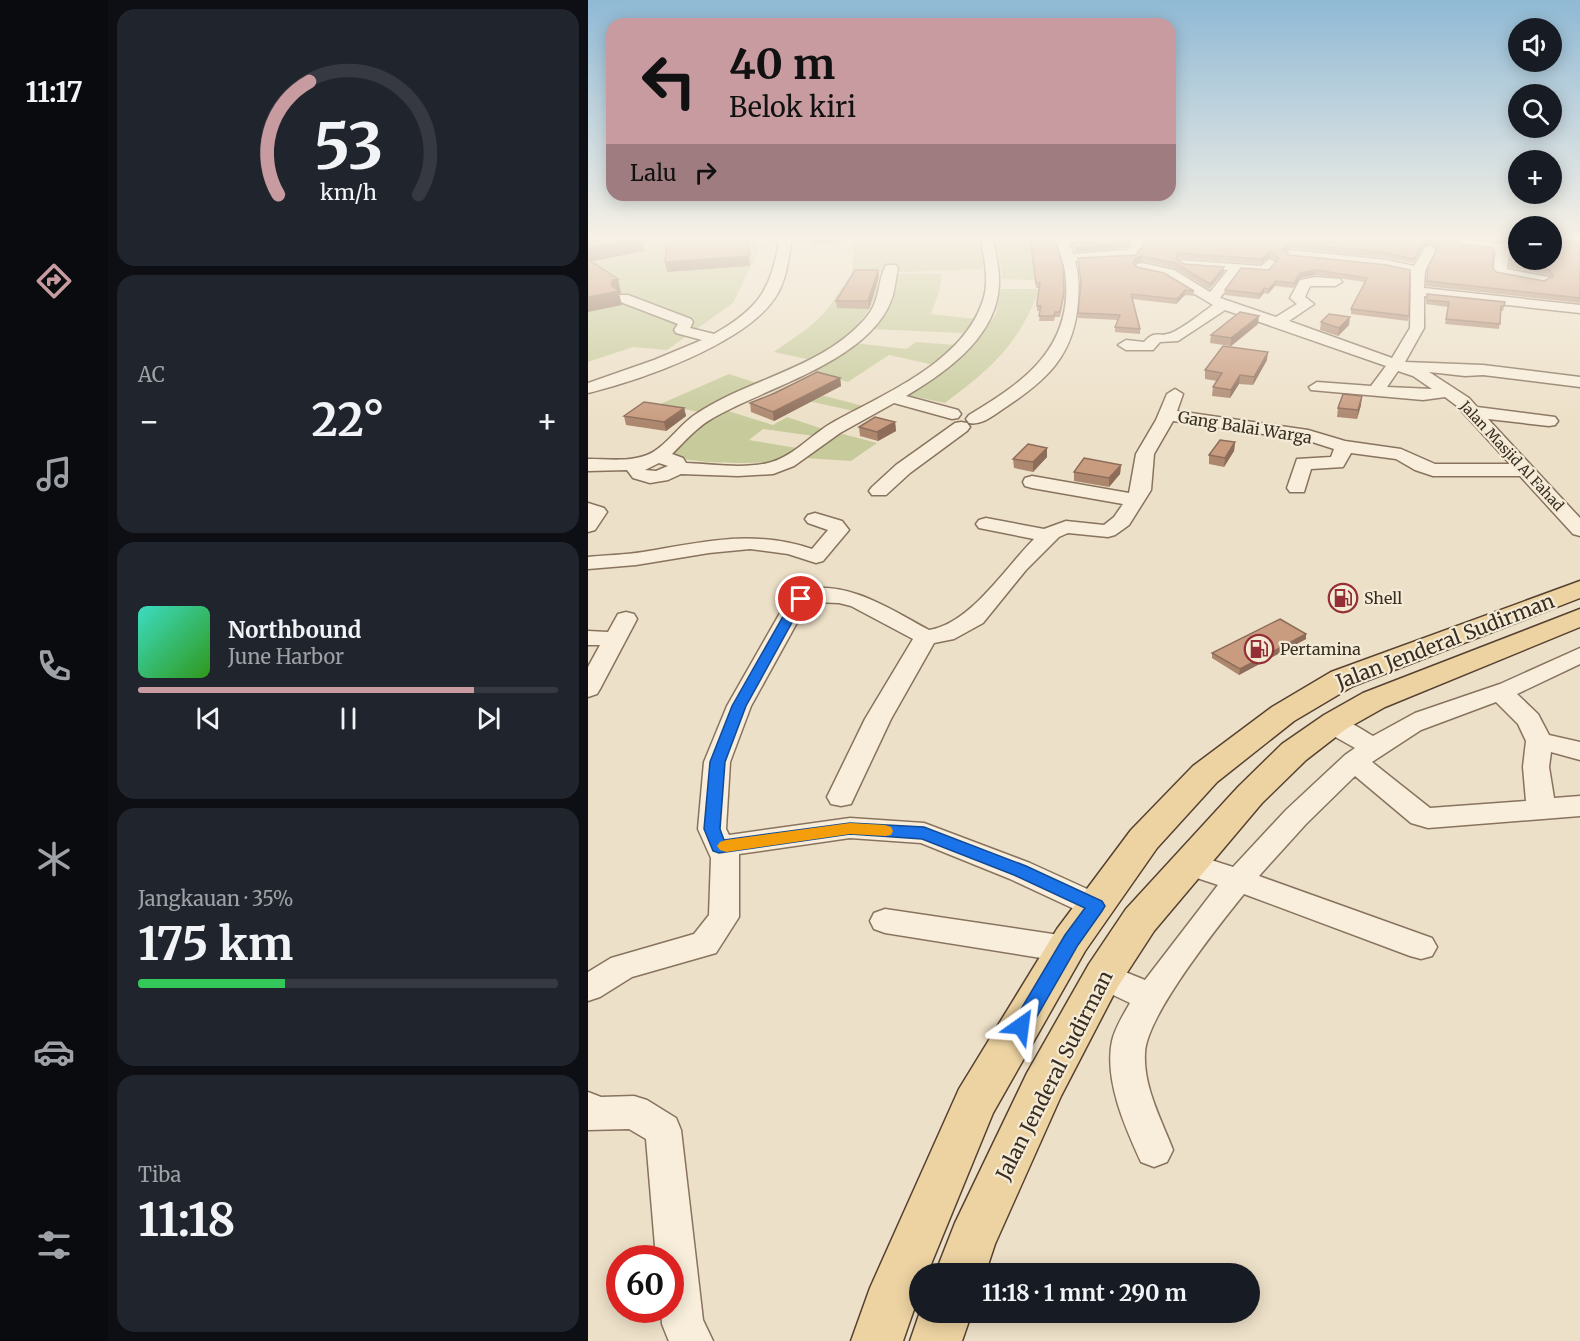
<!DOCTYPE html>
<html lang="id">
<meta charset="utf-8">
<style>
body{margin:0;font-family:Merriweather,serif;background:#20242c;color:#f1f3f6;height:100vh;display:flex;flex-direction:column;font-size:22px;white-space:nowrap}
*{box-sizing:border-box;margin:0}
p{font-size:20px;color:#9ea1a6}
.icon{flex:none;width:33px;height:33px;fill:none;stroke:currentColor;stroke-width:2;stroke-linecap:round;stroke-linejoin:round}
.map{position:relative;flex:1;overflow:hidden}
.sheet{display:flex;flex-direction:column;gap:9px;padding:9px;background:#0d0f14;width:480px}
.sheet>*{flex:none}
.banner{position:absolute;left:18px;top:18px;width:570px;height:183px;border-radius:18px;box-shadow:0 3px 15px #0003;background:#c79b9f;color:#111;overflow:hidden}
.controls{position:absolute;left:920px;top:18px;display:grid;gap:12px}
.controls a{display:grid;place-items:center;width:54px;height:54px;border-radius:50%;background:#171b24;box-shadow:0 3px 15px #0003;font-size:30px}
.speed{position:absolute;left:18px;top:1245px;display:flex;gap:12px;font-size:30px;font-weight:700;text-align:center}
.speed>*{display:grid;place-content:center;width:78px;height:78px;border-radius:50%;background:#171b24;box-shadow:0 3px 15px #0003;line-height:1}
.speed .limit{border:9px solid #d22;background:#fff;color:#111}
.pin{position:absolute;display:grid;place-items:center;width:51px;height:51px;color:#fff;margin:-26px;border:3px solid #fff;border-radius:50%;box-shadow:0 2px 6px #0007}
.me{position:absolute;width:66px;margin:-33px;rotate:31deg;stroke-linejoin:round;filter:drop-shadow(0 0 4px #0008)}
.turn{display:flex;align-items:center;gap:21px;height:126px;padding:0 24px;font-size:27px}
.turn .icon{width:78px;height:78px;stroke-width:2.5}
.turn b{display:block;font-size:42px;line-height:51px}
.then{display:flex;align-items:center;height:57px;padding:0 24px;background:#0003;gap:12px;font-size:22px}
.big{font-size:45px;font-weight:700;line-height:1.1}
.sheet .card{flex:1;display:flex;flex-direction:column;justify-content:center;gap:9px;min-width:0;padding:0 21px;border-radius:18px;background:#20242c}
.sheet .dial{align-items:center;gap:0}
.dial svg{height:156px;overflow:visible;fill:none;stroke:#363941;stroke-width:7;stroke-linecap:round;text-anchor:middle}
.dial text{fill:#f1f3f6;stroke:none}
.song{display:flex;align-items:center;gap:18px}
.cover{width:72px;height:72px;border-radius:9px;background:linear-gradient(135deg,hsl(170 70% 55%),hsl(110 70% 35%))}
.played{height:6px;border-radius:3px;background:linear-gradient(90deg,#c79b9f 80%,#363941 80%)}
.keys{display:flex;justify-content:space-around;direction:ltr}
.heat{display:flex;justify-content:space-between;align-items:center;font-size:33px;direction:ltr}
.charge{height:9px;border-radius:4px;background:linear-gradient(90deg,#34c759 35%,#363941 0)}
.trip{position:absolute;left:321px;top:1263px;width:351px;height:60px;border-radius:30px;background:#171b24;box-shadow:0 3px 15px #0003;font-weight:700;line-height:60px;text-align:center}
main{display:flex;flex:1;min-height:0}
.tabs{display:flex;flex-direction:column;width:108px;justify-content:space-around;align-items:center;background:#090b0e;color:#9ea1a6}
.tabs .icon{width:42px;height:42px}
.tabs .active{color:#c79b9f}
.tabs b{font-size:27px;color:#f1f3f6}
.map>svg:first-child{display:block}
.green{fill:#c7cb9c}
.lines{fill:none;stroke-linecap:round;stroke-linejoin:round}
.minor-casing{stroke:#88735e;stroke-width:3}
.major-casing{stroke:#564131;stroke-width:3}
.minor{fill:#f8eedb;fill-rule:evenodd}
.major{fill:#edd3a2;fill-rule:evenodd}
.wall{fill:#ad866e}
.shaded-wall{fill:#8d6d5a}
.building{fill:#c99c80;stroke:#8d6d5a;stroke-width:1.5}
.route{fill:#1a73e8;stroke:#114b97;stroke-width:1.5}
.slow{fill:#f59e0b}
.labels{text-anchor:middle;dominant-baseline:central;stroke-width:4.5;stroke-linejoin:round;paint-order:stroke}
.far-street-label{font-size:14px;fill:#392c21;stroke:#f4ebd7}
.street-label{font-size:16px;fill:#392c21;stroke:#f4ebd7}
.poi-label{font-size:16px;fill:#392c21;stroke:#f4ebd7;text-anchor:start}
.near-street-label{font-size:20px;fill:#392c21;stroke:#f4ebd7}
</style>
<main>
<nav class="tabs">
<b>11:17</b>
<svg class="icon active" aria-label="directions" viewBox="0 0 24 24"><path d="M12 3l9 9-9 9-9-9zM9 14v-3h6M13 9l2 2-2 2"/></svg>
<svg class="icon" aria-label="music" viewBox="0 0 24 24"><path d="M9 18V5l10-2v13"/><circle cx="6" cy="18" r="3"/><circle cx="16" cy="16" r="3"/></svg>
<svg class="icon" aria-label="phone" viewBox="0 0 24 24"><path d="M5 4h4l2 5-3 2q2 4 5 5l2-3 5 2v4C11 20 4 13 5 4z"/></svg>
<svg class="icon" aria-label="climate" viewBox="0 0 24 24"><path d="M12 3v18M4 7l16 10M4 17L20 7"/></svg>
<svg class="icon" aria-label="car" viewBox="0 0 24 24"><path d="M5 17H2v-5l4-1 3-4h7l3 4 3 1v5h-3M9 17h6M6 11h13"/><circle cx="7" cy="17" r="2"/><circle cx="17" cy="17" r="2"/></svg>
<svg class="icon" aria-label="filters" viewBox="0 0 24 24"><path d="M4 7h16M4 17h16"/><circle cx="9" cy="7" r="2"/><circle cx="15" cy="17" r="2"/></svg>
</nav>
<section class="sheet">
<div class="card dial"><svg viewBox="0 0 100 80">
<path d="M14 69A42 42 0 1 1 86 69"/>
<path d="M14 69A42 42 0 0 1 30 11" stroke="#c79b9f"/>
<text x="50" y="56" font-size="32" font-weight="700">53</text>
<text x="50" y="72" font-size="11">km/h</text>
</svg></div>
<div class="card"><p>AC</p>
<div class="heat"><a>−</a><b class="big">22°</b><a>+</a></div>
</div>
<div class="card">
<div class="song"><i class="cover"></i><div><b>Northbound</b><p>June Harbor</p></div></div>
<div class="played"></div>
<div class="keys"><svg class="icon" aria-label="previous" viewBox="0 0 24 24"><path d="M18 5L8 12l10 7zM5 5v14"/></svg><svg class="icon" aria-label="pause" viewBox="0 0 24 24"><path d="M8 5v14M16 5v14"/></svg><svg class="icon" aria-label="next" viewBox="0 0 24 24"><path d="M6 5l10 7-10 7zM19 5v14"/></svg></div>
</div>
<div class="card"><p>Jangkauan · 35%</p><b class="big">175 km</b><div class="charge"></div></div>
<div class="card"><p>Tiba</p><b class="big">11:18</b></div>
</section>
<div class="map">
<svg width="992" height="1341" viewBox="0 0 992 1341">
<rect width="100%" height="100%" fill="#ede0c8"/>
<!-- green -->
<path class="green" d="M0 236H166L170 252 145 303 79 350 45 347 0 362Z
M266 236H400L395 269 264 274Z
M409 236H441L449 280 414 279Z
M310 274H354L351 292 343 314 388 319 375 333 283 329 305 302Z
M295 285C273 325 263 337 223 360L186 352C217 330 235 321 254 287Z
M411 289H452C429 346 405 367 357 403L319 395 386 345 408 314Z
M328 342 368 345 346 365 301 355 260 382 221 371 267 343 318 349Z
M141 374 175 385 113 412 70 405Z
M199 386 275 406 266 411 183 393Z
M137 410 185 425 199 417 235 429 226 436 175 429 161 440 209 448C205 451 199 457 194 459 177 466 100 463 83 456L106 432Z
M247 432 289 443 263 461 218 458 235 441Z"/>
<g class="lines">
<!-- minor casing -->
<g class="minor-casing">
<path id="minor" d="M192 236H204C201 257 199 280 187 298 156 344 53 380 0 393V383L66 360 114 340 88 333 86 330 90 324 30 301 28 298 30 295H40L103 319 105 322 102 328 126 334C173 307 183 289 192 236Z
M466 236H561L548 257 487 261C491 275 491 288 490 302 486 355 460 379 418 407 407 414 394 426 381 423L378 419 381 415C438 381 487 346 477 271 475 259 469 248 466 236ZM545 242 540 250 485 254 481 243Z
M871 236H883L881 240 915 244 930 242V250L921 251 919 269 960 277 962 280 955 284 907 275 905 272 908 251 872 246 868 242Z
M976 236H991L992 238 990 241 963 246V238Z
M400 239 406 243C409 260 413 277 410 294 403 341 355 374 318 396L370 410 373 414 370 418 364 419 306 403 252 433 206 466 185 474 150 476 93 474 80 480 62 483 45 478 39 470 0 471V459C19 459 42 462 59 455 76 449 92 424 108 414 162 378 232 369 276 320 294 300 288 284 298 265H308L310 268C308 277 307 287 305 295 286 360 178 387 125 418 109 427 97 441 84 454L95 458 98 463C125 464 154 469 180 463 203 458 222 436 242 424 295 394 378 362 396 297 401 280 396 260 394 243ZM71 463 80 466 68 471 57 470Z
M842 246 848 250 837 271 836 288 992 305V313L836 296V328L817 362 895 365 992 377V387L895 375 877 376 841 372 881 398 889 407 967 417 970 421 967 425 961 426 900 419 992 518V536L985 534 932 476H845L827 470 808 459 763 453 755 467 723 469 716 492H702L699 488 709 459 743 457 746 449 718 440 585 421 566 454 563 490 541 525 527 535 520 537 480 533 471 537 438 570 395 623 366 639 346 643 303 719 263 804 253 806 243 804 239 797 277 719 325 639 263 606 251 603 225 602 216 610 163 706 142 762 138 829 141 835 262 818 336 823 442 863 519 898 523 906 519 914 508 918 497 914 422 879 333 843 262 838 151 854V917L128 953 44 977 12 997 0 1001V972L23 958 106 934 121 915 123 858 110 829 116 762 139 706 196 606 212 590C259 579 302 609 341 630 382 624 417 568 446 539L391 528 388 524 391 520 398 518 456 529 478 521 516 525 526 517 535 504 444 488 437 486 435 482 437 478 444 476 541 493 548 454 568 420 579 394 587 389 595 394 589 411 720 430 757 441 813 449 847 464H922L869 406 857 397 835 400 723 390 721 387 729 382 783 386 798 366 637 310 590 341 572 342 565 350H538L530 345 538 340 556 342C568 329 570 338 583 333 597 327 612 314 625 305L577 276 549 270 547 267 549 264 554 263 586 270 622 292 640 270 596 267 590 263 591 260 673 266 682 259 688 263 681 273 652 271 632 298 688 317 709 304 702 298 712 280 728 277 752 279 754 282 747 286H722L717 297 726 304 701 321 804 358 822 328 823 273 799 268 702 258 696 254 702 250 799 260 826 266 838 247ZM810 371 825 376 844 389 799 387Z
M373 422 379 423 382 427 379 431 322 473 298 495H284L281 491 284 487 308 465 367 423Z
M0 503 16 508 19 512 7 530 0 532Z
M227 513 254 521 261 530 235 561 228 563 200 554 162 549 121 553 48 565 0 569V557C18 555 37 555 55 552 115 542 164 529 224 549L240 530 220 523 217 519 220 515Z
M38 612 46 614 49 619 12 689 9 694 0 697V667L12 645H0V631L20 632 30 614Z
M992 648V664L929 694 950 714 961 735 992 742V760L963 752 961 767 966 798 992 796V816L840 828 823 823 767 776 718 824 671 876 844 938 849 947 844 956 833 959 822 956 656 894C631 925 558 1016 557 1053 555 1086 573 1119 585 1150L579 1162 566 1167 553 1162C537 1127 516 1080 524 1041 527 1028 535 1015 542 1003L504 985 499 976 504 967 515 963 557 980 630 885 591 872 586 864 591 856 601 853 645 867 698 810 757 755 767 748 735 730 731 724 735 718C753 713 769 727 785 736L827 713 912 684ZM908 702 930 724 938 741 935 767 938 801 842 808 784 762 833 730Z
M297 909 478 936 489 940 494 949 489 958 478 962 297 933 286 929 282 921 286 913Z
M0 1092 13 1097 46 1096 59 1100 88 1118 93 1130 115 1320 125 1341H81L80 1339 74 1324 73 1310H82V1258H68L58 1139 41 1129 0 1130Z"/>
</g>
<!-- major casing -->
<g class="major-casing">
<path id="major" d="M992 581V598L765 686 706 721 629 782 569 848 497 951 405 1113 339 1274H332V1292L315 1341H263L282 1288 371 1089 469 929 543 830 605 766 684 707 743 672Z
M992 609V627L797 707 758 729 718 760 674 803 566 931 529 988 473 1096 407 1244 397 1274H347L367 1223 439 1073 501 964 538 909 650 787 694 744 736 715 775 693Z
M332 1312H384L374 1341H322Z"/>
</g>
<!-- minor -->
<use href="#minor" class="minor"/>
<!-- major -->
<use href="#major" class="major"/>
</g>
<!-- wall -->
<path class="wall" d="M221 236H256V242L223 244Z
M441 236H466L476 297 472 317H467L466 321H451L452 311H449V306L451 288H448Z
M561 236H869L868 238 873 244 904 267 908 272 956 281 962 277 960 275 921 267 924 248 992 245V303L838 286 840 267 849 249 843 244 836 246 825 263 799 258 702 248 697 251 702 255 799 265 821 316 820 321 763 314V309L777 282 728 275 712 278 705 288 687 286 680 294 676 293 671 299 637 295V290L681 270 688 261 682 257 672 264 591 258 590 260 596 264 636 272 621 289 586 268 554 261 547 263 546 265 549 267 606 291V296L597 295 588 304 544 299 552 329V334L527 332V327L530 320 490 318 493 284 490 258 548 255Z
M884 236H930V240L915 242 884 238Z
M290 270 291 277 281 309 249 308 248 301Z
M839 294 917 302 915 311H913L911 329 857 324 860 307 838 304Z
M733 322 761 325 750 336 732 330Z
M670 324 643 346 622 343 623 335Z
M679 360 665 385 651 384 642 398 624 396 625 387 629 381 617 379V370Z
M252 378 253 386 186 421 163 412 162 403Z
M773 405 769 419 749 417 750 408Z
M96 408 98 416 78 431 38 425 36 416Z
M307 422 308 431 290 441 272 436 271 427Z
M647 442 646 451 636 467 621 464V455Z
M459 457 445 472 426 468 425 459Z
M533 465 532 474 521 487 486 481V472Z
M718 634V639L651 675 624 658V653Z"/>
<!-- shaded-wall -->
<path class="shaded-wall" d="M930 236V240L915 242 916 237Z
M54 238 57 251 0 262V248Z
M160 239 162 266 79 272 77 262Z
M844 240 843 244 836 246 825 263 826 259 837 241Z
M541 241V244L539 248 487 252V248Z
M703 243 702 248 694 253V249Z
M682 252V257L672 264 673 259Z
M555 256 554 261 547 263 545 268V263L547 258Z
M636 267V272L621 289 622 284Z
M290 270 291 277 281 309 280 301Z
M728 270V275L712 278 705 288 706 283 712 273Z
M30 279 33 293H31L34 305 0 312V297L23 285 25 280Z
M688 281 687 286 680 294 681 289Z
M676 288V293L671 299 672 294Z
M597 290V295L588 304 589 299Z
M671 316 670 324 643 346V338Z
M762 317 761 325 750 336 751 328Z
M680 352 679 360 665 385 666 377Z
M652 375 651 384 642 398 643 390Z
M252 378 253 386 186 421 185 412Z
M774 396 773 405 769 419 770 410Z
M96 408 98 416 78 431 76 422Z
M307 422 308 431 290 441 289 432Z
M647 442 646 451 636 467 637 458Z
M459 448V457L445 472V462Z
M533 465 532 474 521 487V478Z
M718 634V639L651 675 652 669Z"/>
<!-- building -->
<path class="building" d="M0 236H51L54 238 0 248Z
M222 236H255V238L222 239Z
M442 236H466L475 266 476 292 472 312H467L466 316H451L453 306H449V303L452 283H448Z
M561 236H867L873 244 906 248 904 267 908 272 956 281 965 276 962 270 923 262 924 248 930 246V260H963V243L982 240 992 245V298L839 281 840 267 851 245 844 240 837 241 826 259 800 253 703 243 694 249 702 255 799 265 822 270 821 316 763 309 779 278 728 270 712 273 706 283 688 281 681 289 676 288 672 294 637 290 653 268 681 270 691 258 682 252 673 259 591 253 588 259 596 264 636 267 622 284 587 263 555 256 547 258 545 263 549 267 576 273 606 291 597 290 589 299 543 294 552 329 527 327 532 315 490 313 493 282 490 258 548 255Z
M906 236H929L916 237Z
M160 239 161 256 77 262 79 244Z
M541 241 539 244 487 248 484 242Z
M0 259 30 279 25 280 23 285 31 291 0 297Z
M267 270H290L280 301H248Z
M839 294 917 302 916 306H913L912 324 858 319 861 302 839 300Z
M652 312 671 316 643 338 623 335Z
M741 314 762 317 751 328 733 322Z
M635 346 680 352 666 377 652 375 643 390 625 387 634 373 617 370Z
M229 372 252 378 185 412 162 403 187 393Z
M755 394 774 396 770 410 750 408Z
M56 402 96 408 76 422 36 416Z
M287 417 307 422 289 432 271 427Z
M632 440 647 442 637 458 621 455Z
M440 444 459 448 445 462 425 459Z
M496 458 533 465 521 478 486 472Z
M692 619 718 634 652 669 624 653Z"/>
<!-- sky -->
<linearGradient id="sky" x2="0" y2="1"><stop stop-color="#8fb9d5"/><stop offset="0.56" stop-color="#f7f1e6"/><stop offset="1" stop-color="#f7f1e6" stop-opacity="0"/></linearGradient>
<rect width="992" height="424" fill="url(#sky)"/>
<!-- route -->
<path class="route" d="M213 595 220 599 212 608 158 706 137 762 132 829 136 840 262 823 336 827 438 866 514 901 517 906 514 911 490 945 440 1032 433 1034 426 1032 423 1026 477 935 497 908 426 875 334 839 262 834 131 853 125 851 116 829 122 762 144 706 201 606 209 596Z"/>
<!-- slow -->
<path class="slow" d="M262 823 297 825 303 827 305 831 303 835 297 836 262 834 138 852 132 850 129 846 132 842 138 840Z"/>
<!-- icons -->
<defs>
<g id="fuel-ring" transform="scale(1.5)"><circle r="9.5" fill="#f4ebd7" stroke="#943035" stroke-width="1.5"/><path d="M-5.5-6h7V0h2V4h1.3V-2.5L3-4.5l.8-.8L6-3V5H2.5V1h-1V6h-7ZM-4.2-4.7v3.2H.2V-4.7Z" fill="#943035"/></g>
</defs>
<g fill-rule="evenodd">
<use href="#fuel-ring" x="755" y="598"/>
<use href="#fuel-ring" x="671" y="649"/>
</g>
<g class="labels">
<!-- far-street labels -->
<g class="far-street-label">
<text transform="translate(924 456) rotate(47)">Jalan Masjid Al Fahad</text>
</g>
<!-- street labels -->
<g class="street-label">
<text transform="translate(657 427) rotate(9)">Gang Balai Warga</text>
</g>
<!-- poi labels -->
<g class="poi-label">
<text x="776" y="598">Shell</text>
<text x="692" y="649">Pertamina</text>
</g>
<!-- near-street labels -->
<g class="near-street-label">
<text transform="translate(857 641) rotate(-21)">Jalan Jenderal Sudirman</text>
<text transform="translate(466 1075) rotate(-63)">Jalan Jenderal Sudirman</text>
</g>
</g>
</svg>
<div class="controls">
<a><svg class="icon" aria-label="sound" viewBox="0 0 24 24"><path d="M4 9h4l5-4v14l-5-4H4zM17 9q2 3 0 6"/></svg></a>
<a><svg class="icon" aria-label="search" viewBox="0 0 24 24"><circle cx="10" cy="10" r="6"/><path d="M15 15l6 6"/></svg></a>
<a>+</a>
<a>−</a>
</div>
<div class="speed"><div class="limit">60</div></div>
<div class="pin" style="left:213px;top:599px;background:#d93025"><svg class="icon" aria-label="arrive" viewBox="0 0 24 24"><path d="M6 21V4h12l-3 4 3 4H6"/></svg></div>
<svg class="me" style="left:433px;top:1026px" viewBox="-20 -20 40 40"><path d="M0-17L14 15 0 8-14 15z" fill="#1a73e8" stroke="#fff" stroke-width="4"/></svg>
<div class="trip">11:18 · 1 mnt · 290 m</div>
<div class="banner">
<div class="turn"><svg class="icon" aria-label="left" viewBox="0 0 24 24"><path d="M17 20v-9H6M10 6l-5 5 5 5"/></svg><div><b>40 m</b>Belok kiri</div></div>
<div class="then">Lalu<svg class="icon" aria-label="right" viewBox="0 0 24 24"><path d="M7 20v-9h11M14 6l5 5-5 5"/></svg></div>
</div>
</div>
</main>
